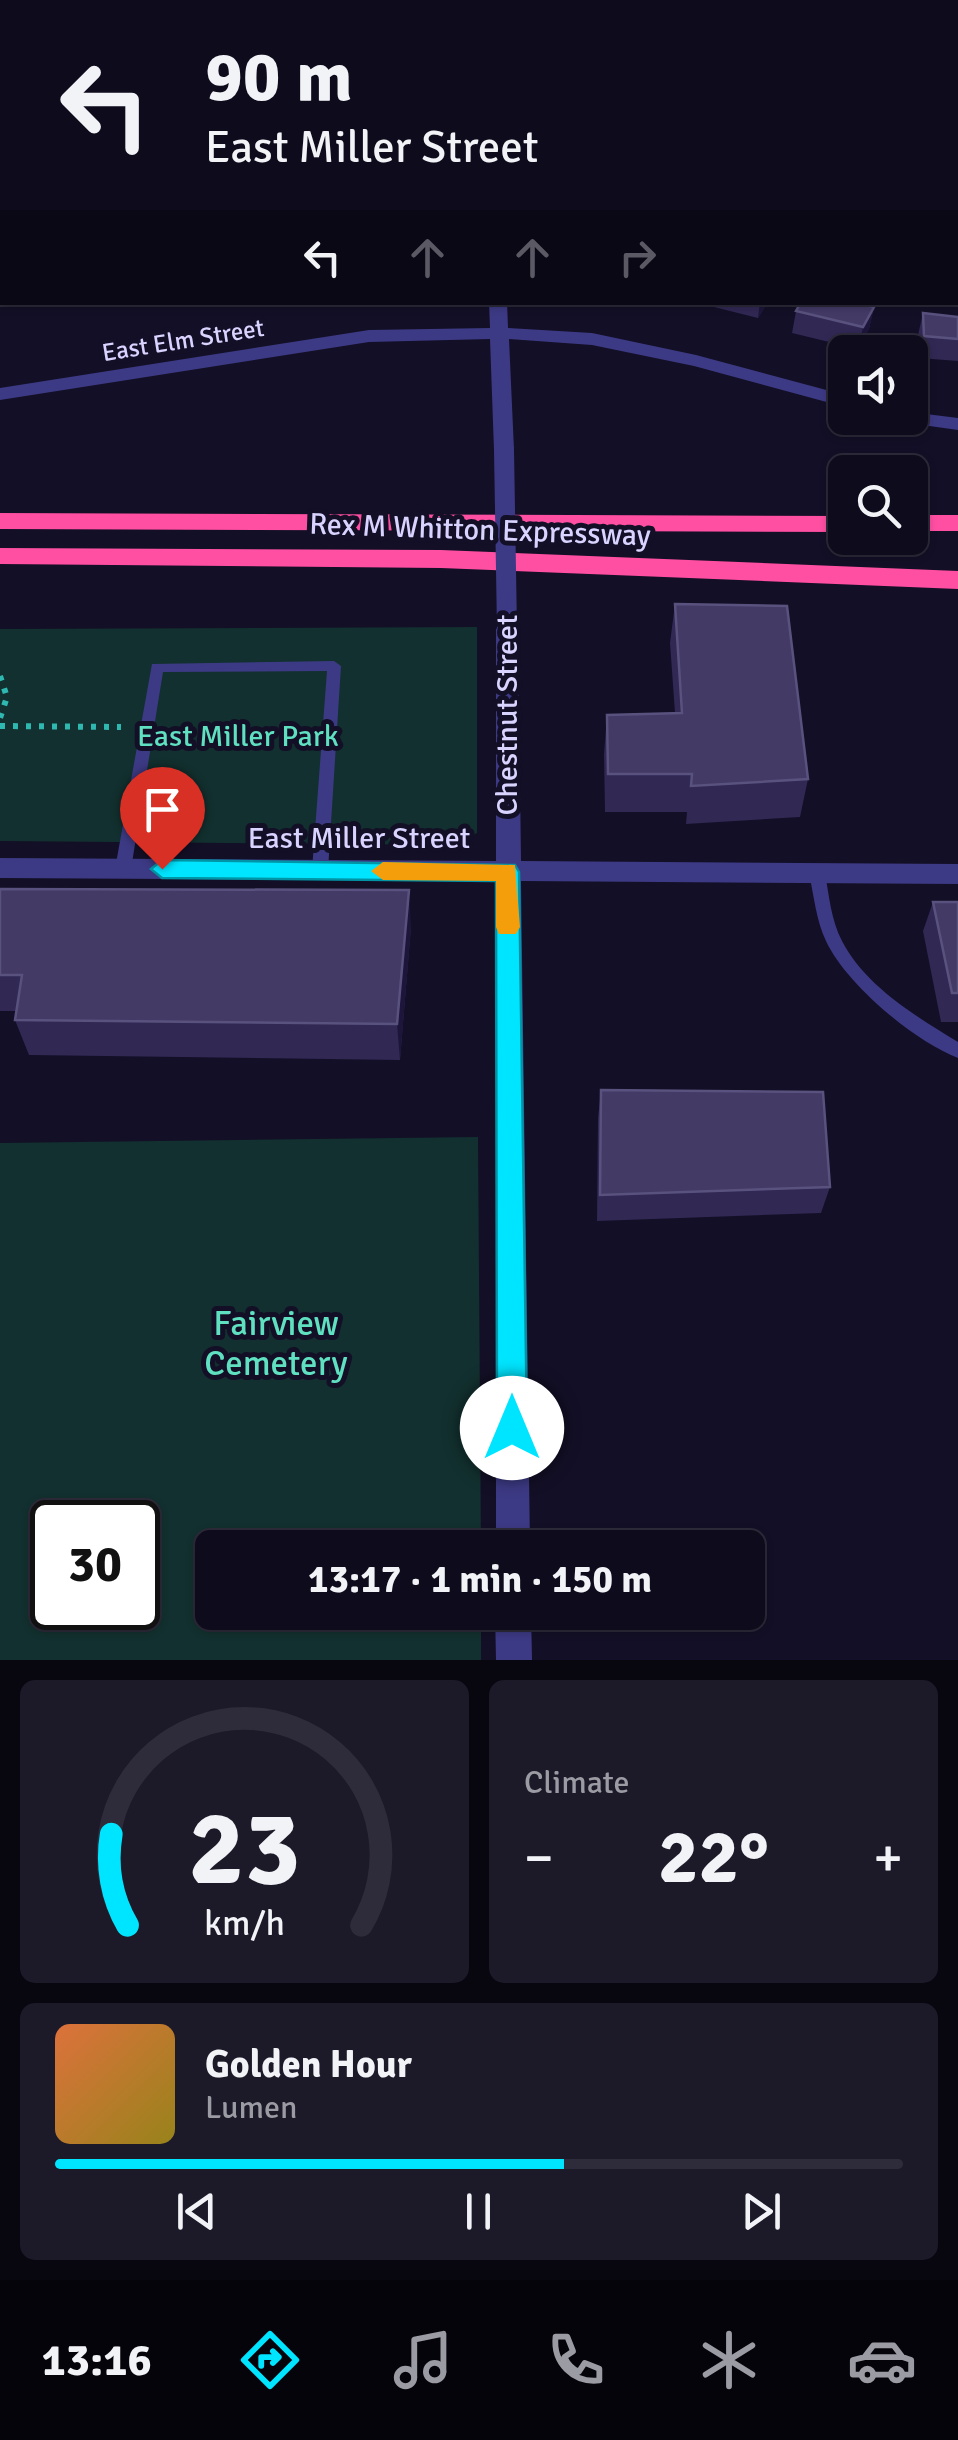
<!DOCTYPE html>
<meta charset="utf-8">
<style>
body{margin:0;font-family:Signika,sans-serif;background:#1c1929;color:#f1f3f6;height:100vh;display:flex;flex-direction:column;font-size:38px;white-space:nowrap}
*{box-sizing:border-box;margin:0}
p{font-size:32px;color:#9b9ba3}
.icon{flex:none;width:55px;height:55px;fill:none;stroke:currentColor;stroke-width:2;stroke-linecap:round;stroke-linejoin:round}
.map{position:relative;height:1660px;overflow:hidden}
.sheet{display:flex;flex-direction:column;gap:20px;padding:20px;background:#08060f;flex:1}
.sheet>*{flex:none}
.guide{position:absolute;left:0px;top:0px;width:960px;height:305px;box-shadow:0 2px 8px #0004,0 0 0 2px #2e2b3b;background:#0e0b1c;color:#f1f3f6;overflow:hidden}
.tools{position:absolute;left:828px;top:335px;display:grid;gap:20px}
.tools a{display:grid;place-items:center;width:100px;height:100px;border-radius:15px;background:#0e0b1c;box-shadow:0 2px 8px #0004,0 0 0 2px #2e2b3b;font-size:50px}
.speed{position:absolute;left:30px;top:1500px;display:flex;gap:20px;font-size:50px;font-weight:700;text-align:center}
.speed>*{display:grid;place-content:center;width:130px;height:130px;border-radius:50%;background:#0e0b1c;box-shadow:0 2px 8px #0004,0 0 0 2px #2e2b3b;line-height:1}
.speed .limit{border:5px solid #111;border-radius:15px;background:#fff;color:#111}
.pin{position:absolute;display:grid;place-items:center;width:85px;height:85px;color:#fff;margin:-102px -42px;border-radius:50% 50% 50% 0;rotate:-45deg;box-shadow:0 0 10px #0007}
.pin .icon{rotate:45deg}
.me{position:absolute;width:110px;margin:-55px;rotate:0deg;stroke-linejoin:round;filter:drop-shadow(0 0 8px #0008)}
.turn{display:flex;align-items:center;gap:35px;height:210px;padding:0 40px;font-size:45px}
.turn .icon{width:130px;height:130px;stroke-width:2.5}
.turn b{display:block;font-size:70px;line-height:85px}
.lanes{display:flex;align-items:center;height:95px;padding:0 40px;background:#0003;justify-content:center;gap:50px;direction:ltr}
.lanes .off{opacity:.35}
.big{font-size:75px;font-weight:700;line-height:1.1}
.sheet .widget{flex:1;display:flex;flex-direction:column;justify-content:center;gap:15px;min-width:0;padding:0 35px;border-radius:15px;background:#1c1929}
.sheet .dial{align-items:center;gap:0}
.dial svg{height:260px;overflow:visible;fill:none;stroke:#2e2b3b;stroke-width:7;stroke-linecap:round;text-anchor:middle}
.dial text{fill:#f1f3f6;stroke:none}
.song{display:flex;align-items:center;gap:30px}
.cover{width:120px;height:120px;border-radius:15px;background:linear-gradient(135deg,hsl(20 70% 55%),hsl(50 70% 35%))}
.played{height:10px;border-radius:5px;background:linear-gradient(90deg,#00e5ff 60%,#2e2b3b 60%)}
.keys{display:flex;justify-content:space-around;direction:ltr}
.heat{display:flex;justify-content:space-between;align-items:center;font-size:55px;direction:ltr}
.sheet .tiles{flex:1;display:grid;gap:20px;grid-template-columns:1fr 1fr}
.widget:last-child{grid-column:span 2}
.trip{position:absolute;left:195px;top:1530px;width:570px;height:100px;border-radius:15px;background:#0e0b1c;box-shadow:0 2px 8px #0004,0 0 0 2px #2e2b3b;font-weight:700;line-height:100px;text-align:center}
.menu{display:flex;height:160px;justify-content:space-around;align-items:center;background:#06040b;color:#9b9ba3}
.menu .icon{width:70px;height:70px}
.menu .on{color:#00e5ff}
.menu b{font-size:45px;color:#f1f3f6}
.map>svg:first-child{display:block}
.green{fill:#12302f;fill-rule:evenodd}
.lines{fill:none;stroke-linecap:round;stroke-linejoin:round}
.stream{fill:#0c2248;fill-rule:evenodd}
.path-far1{stroke:#2fb8b0;stroke-width:4;stroke-dasharray:4 5;stroke-linecap:butt}
.path{stroke:#2fb8b0;stroke-width:6;stroke-dasharray:5 8;stroke-linecap:butt}
.lane{fill:#3d3a85;fill-rule:evenodd}
.street{fill:#3d3a85;fill-rule:evenodd}
.secondary{fill:#6f6bff;fill-rule:evenodd}
.highway{fill:#ff4fa3;fill-rule:evenodd}
.street-bridge{stroke:#3d3a85;stroke-width:20}
.wall{fill:#312854}
.shaded-wall{fill:#1d163a}
.building{fill:#433a66;stroke:#5a527e;stroke-width:2.5}
.route{fill:#00e5ff;stroke:#0095a6;stroke-width:2.5}
.slow{fill:#f59e0b}
.labels{text-anchor:middle;dominant-baseline:central;stroke-width:10;stroke-linejoin:round;paint-order:stroke}
.far-street-label{font-size:25px;fill:#d9d4ff;stroke:#130f26}
.street-label{font-size:30px;fill:#d9d4ff;stroke:#130f26}
.park-label{font-size:30px;fill:#5fe0c0;stroke:#130f26}
.near-park-label{font-size:35px;fill:#5fe0c0;stroke:#130f26}
</style>
<div class="map">
<svg width="958" height="1660" viewBox="0 0 958 1660">
<rect width="100%" height="100%" fill="#130f26"/>
<!-- green -->
<path class="green" d="M477 627V833L455 845 0 841V629Z
M478 1137 481 1547 212 1548V1612L481 1613V1660H0V1143ZM52 1522H138V1608H52Z"/>
<g class="lines">
<!-- stream -->
<path class="stream" d="M416 0H425L423 2H416Z"/>
<!-- path-far1 -->
<path class="path-far1" d="M770 0 774 2"/>
<!-- path -->
<path class="path" d="M0 676 7 697 0 718
M0 726 121 727"/>
<!-- lane -->
<path class="lane" d="M660 0H668V2H660Z
M844 0H852V2H844Z
M915 0H923L924 2H916Z
M0 151H2V157H0Z
M334 661 341 666 328 870 325 874H315L312 870 327 671 163 672 131 869 128 873H118L115 869 152 664Z
M817 867 822 869 825 873C829 895 831 920 842 941 865 986 917 1017 958 1042V1058C914 1041 846 984 826 941 816 920 814 896 809 873L812 869Z"/>
<!-- street -->
<path class="street" d="M490 0H504V2H490Z
M489 302H507L508 328 592 333 696 355 845 395V407L694 366 592 345 509 339 514 450 504 456 494 450 490 339 369 342 0 400V388L369 330 490 328Z
M910 412 958 418V430L901 422 898 418H910Z
M507 621 518 629 521 861 958 864V884L521 881 530 1548H496V881L0 878V858L496 861V629Z
M495 1612H531L532 1660H496Z"/>
<!-- secondary -->
<path class="secondary" d="M0 23H2V31H0Z"/>
<!-- highway -->
<path class="highway" d="M0 513 845 516V532L0 529Z
M910 515H958V531H910Z
M0 548 441 550 958 571V589L441 568 0 564Z"/>
<!-- street-bridge -->
<path class="street-bridge" d="M504 450 507 629"/>
</g>
<!-- wall -->
<path class="wall" d="M5 0H42V2H6Z
M694 302H768L758 318Z
M874 307 869 329 858 349 792 333 796 311Z
M923 313 958 317V361L919 358 918 335Z
M675 604 808 779 800 817 686 824 687 812H605L604 754 607 715 675 713 670 643Z
M0 889 411 927 400 1060 29 1055 15 1020 17 1011H0Z
M933 902H958V1022H941L923 931Z
M601 1090 830 1187 821 1213 597 1221 598 1118Z"/>
<!-- shaded-wall -->
<path class="shaded-wall" d="M760 302H768L758 318Z
M874 307 869 329 858 349 863 327Z
M409 890 411 927 400 1060 397 1024Z"/>
<!-- building -->
<path class="building" d="M801 302H854L874 307 863 327 796 311Z
M923 313 958 317V339L924 336Z
M675 604 787 606 808 779 691 786 692 774H608L607 715 682 713Z
M0 889 409 890 397 1024 15 1020 22 975H0Z
M933 902H958V993H952Z
M601 1090 823 1092 830 1187 600 1195Z"/>
<!-- route -->
<path class="route" d="M162 860 515 865 519 872 527 1428 522 1439 512 1443 501 1439 497 1428 496 881 162 878 151 869Z"/>
<!-- slow -->
<path class="slow" d="M383 862 515 865 520 927 516 934H499L496 927V881L383 880 371 871Z"/>
<g class="labels">
<!-- far-street labels -->
<g class="far-street-label">
<text transform="translate(183 340) rotate(-9)">East Elm Street</text>
</g>
<!-- street labels -->
<g class="street-label">
<text transform="translate(480 530) rotate(2)">Rex M Whitton Expressway</text>
<text transform="translate(507 715) rotate(-90)">Chestnut Street</text>
<text x="359" y="838">East Miller Street</text>
</g>
<!-- park labels -->
<g class="park-label">
<text x="238" y="736">East Miller Park</text>
</g>
<!-- near-park labels -->
<g class="near-park-label">
<text x="276" y="1323">Fairview<tspan x="276" dy="40">Cemetery</tspan></text>
</g>
</g>
</svg>
<div class="tools">
<a><svg class="icon" aria-label="sound" viewBox="0 0 24 24"><path d="M4 9h4l5-4v14l-5-4H4zM17 9q2 3 0 6"/></svg></a>
<a><svg class="icon" aria-label="search" viewBox="0 0 24 24"><circle cx="10" cy="10" r="6"/><path d="M15 15l6 6"/></svg></a>
</div>
<div class="speed"><div class="limit">30</div></div>
<div class="pin" style="left:162px;top:869px;background:#d93025"><svg class="icon" aria-label="arrive" viewBox="0 0 24 24"><path d="M6 21V4h12l-3 4 3 4H6"/></svg></div>
<svg class="me" style="left:512px;top:1428px" viewBox="-20 -20 40 40"><circle r="19" fill="#fff"/><path d="M0-13L10 11 0 6-10 11z" fill="#00e5ff"/></svg>
<div class="trip">13:17 · 1 min · 150 m</div>
<div class="guide">
<div class="turn"><svg class="icon" aria-label="left" viewBox="0 0 24 24"><path d="M17 20v-9H6M10 6l-5 5 5 5"/></svg><div><b>90 m</b>East Miller Street</div></div>
<div class="lanes"><svg class="icon" aria-label="left" viewBox="0 0 24 24"><path d="M17 20v-9H6M10 6l-5 5 5 5"/></svg><svg class="icon off" aria-label="ahead" viewBox="0 0 24 24"><path d="M12 20V5M6 11l6-6 6 6"/></svg><svg class="icon off" aria-label="ahead" viewBox="0 0 24 24"><path d="M12 20V5M6 11l6-6 6 6"/></svg><svg class="icon off" aria-label="right" viewBox="0 0 24 24"><path d="M7 20v-9h11M14 6l5 5-5 5"/></svg></div>
</div>
</div>
<section class="sheet">
<div class="tiles">
<div class="widget dial"><svg viewBox="0 0 100 80">
<path d="M14 69A42 42 0 1 1 86 69"/>
<path d="M14 69A42 42 0 0 1 9 41" stroke="#00e5ff"/>
<text x="50" y="56" font-size="32" font-weight="700">23</text>
<text x="50" y="72" font-size="11">km/h</text>
</svg></div>
<div class="widget"><p>Climate</p>
<div class="heat"><a>−</a><b class="big">22°</b><a>+</a></div>
</div>
<div class="widget">
<div class="song"><i class="cover"></i><div><b>Golden Hour</b><p>Lumen</p></div></div>
<div class="played"></div>
<div class="keys"><svg class="icon" aria-label="previous" viewBox="0 0 24 24"><path d="M18 5L8 12l10 7zM5 5v14"/></svg><svg class="icon" aria-label="pause" viewBox="0 0 24 24"><path d="M8 5v14M16 5v14"/></svg><svg class="icon" aria-label="next" viewBox="0 0 24 24"><path d="M6 5l10 7-10 7zM19 5v14"/></svg></div>
</div>
</div>
</section>
<nav class="menu">
<b>13:16</b>
<svg class="icon on" aria-label="directions" viewBox="0 0 24 24"><path d="M12 3l9 9-9 9-9-9zM9 14v-3h6M13 9l2 2-2 2"/></svg>
<svg class="icon" aria-label="music" viewBox="0 0 24 24"><path d="M9 18V5l10-2v13"/><circle cx="6" cy="18" r="3"/><circle cx="16" cy="16" r="3"/></svg>
<svg class="icon" aria-label="phone" viewBox="0 0 24 24"><path d="M5 4h4l2 5-3 2q2 4 5 5l2-3 5 2v4C11 20 4 13 5 4z"/></svg>
<svg class="icon" aria-label="climate" viewBox="0 0 24 24"><path d="M12 3v18M4 7l16 10M4 17L20 7"/></svg>
<svg class="icon" aria-label="car" viewBox="0 0 24 24"><path d="M5 17H2v-5l4-1 3-4h7l3 4 3 1v5h-3M9 17h6M6 11h13"/><circle cx="7" cy="17" r="2"/><circle cx="17" cy="17" r="2"/></svg>
</nav>
